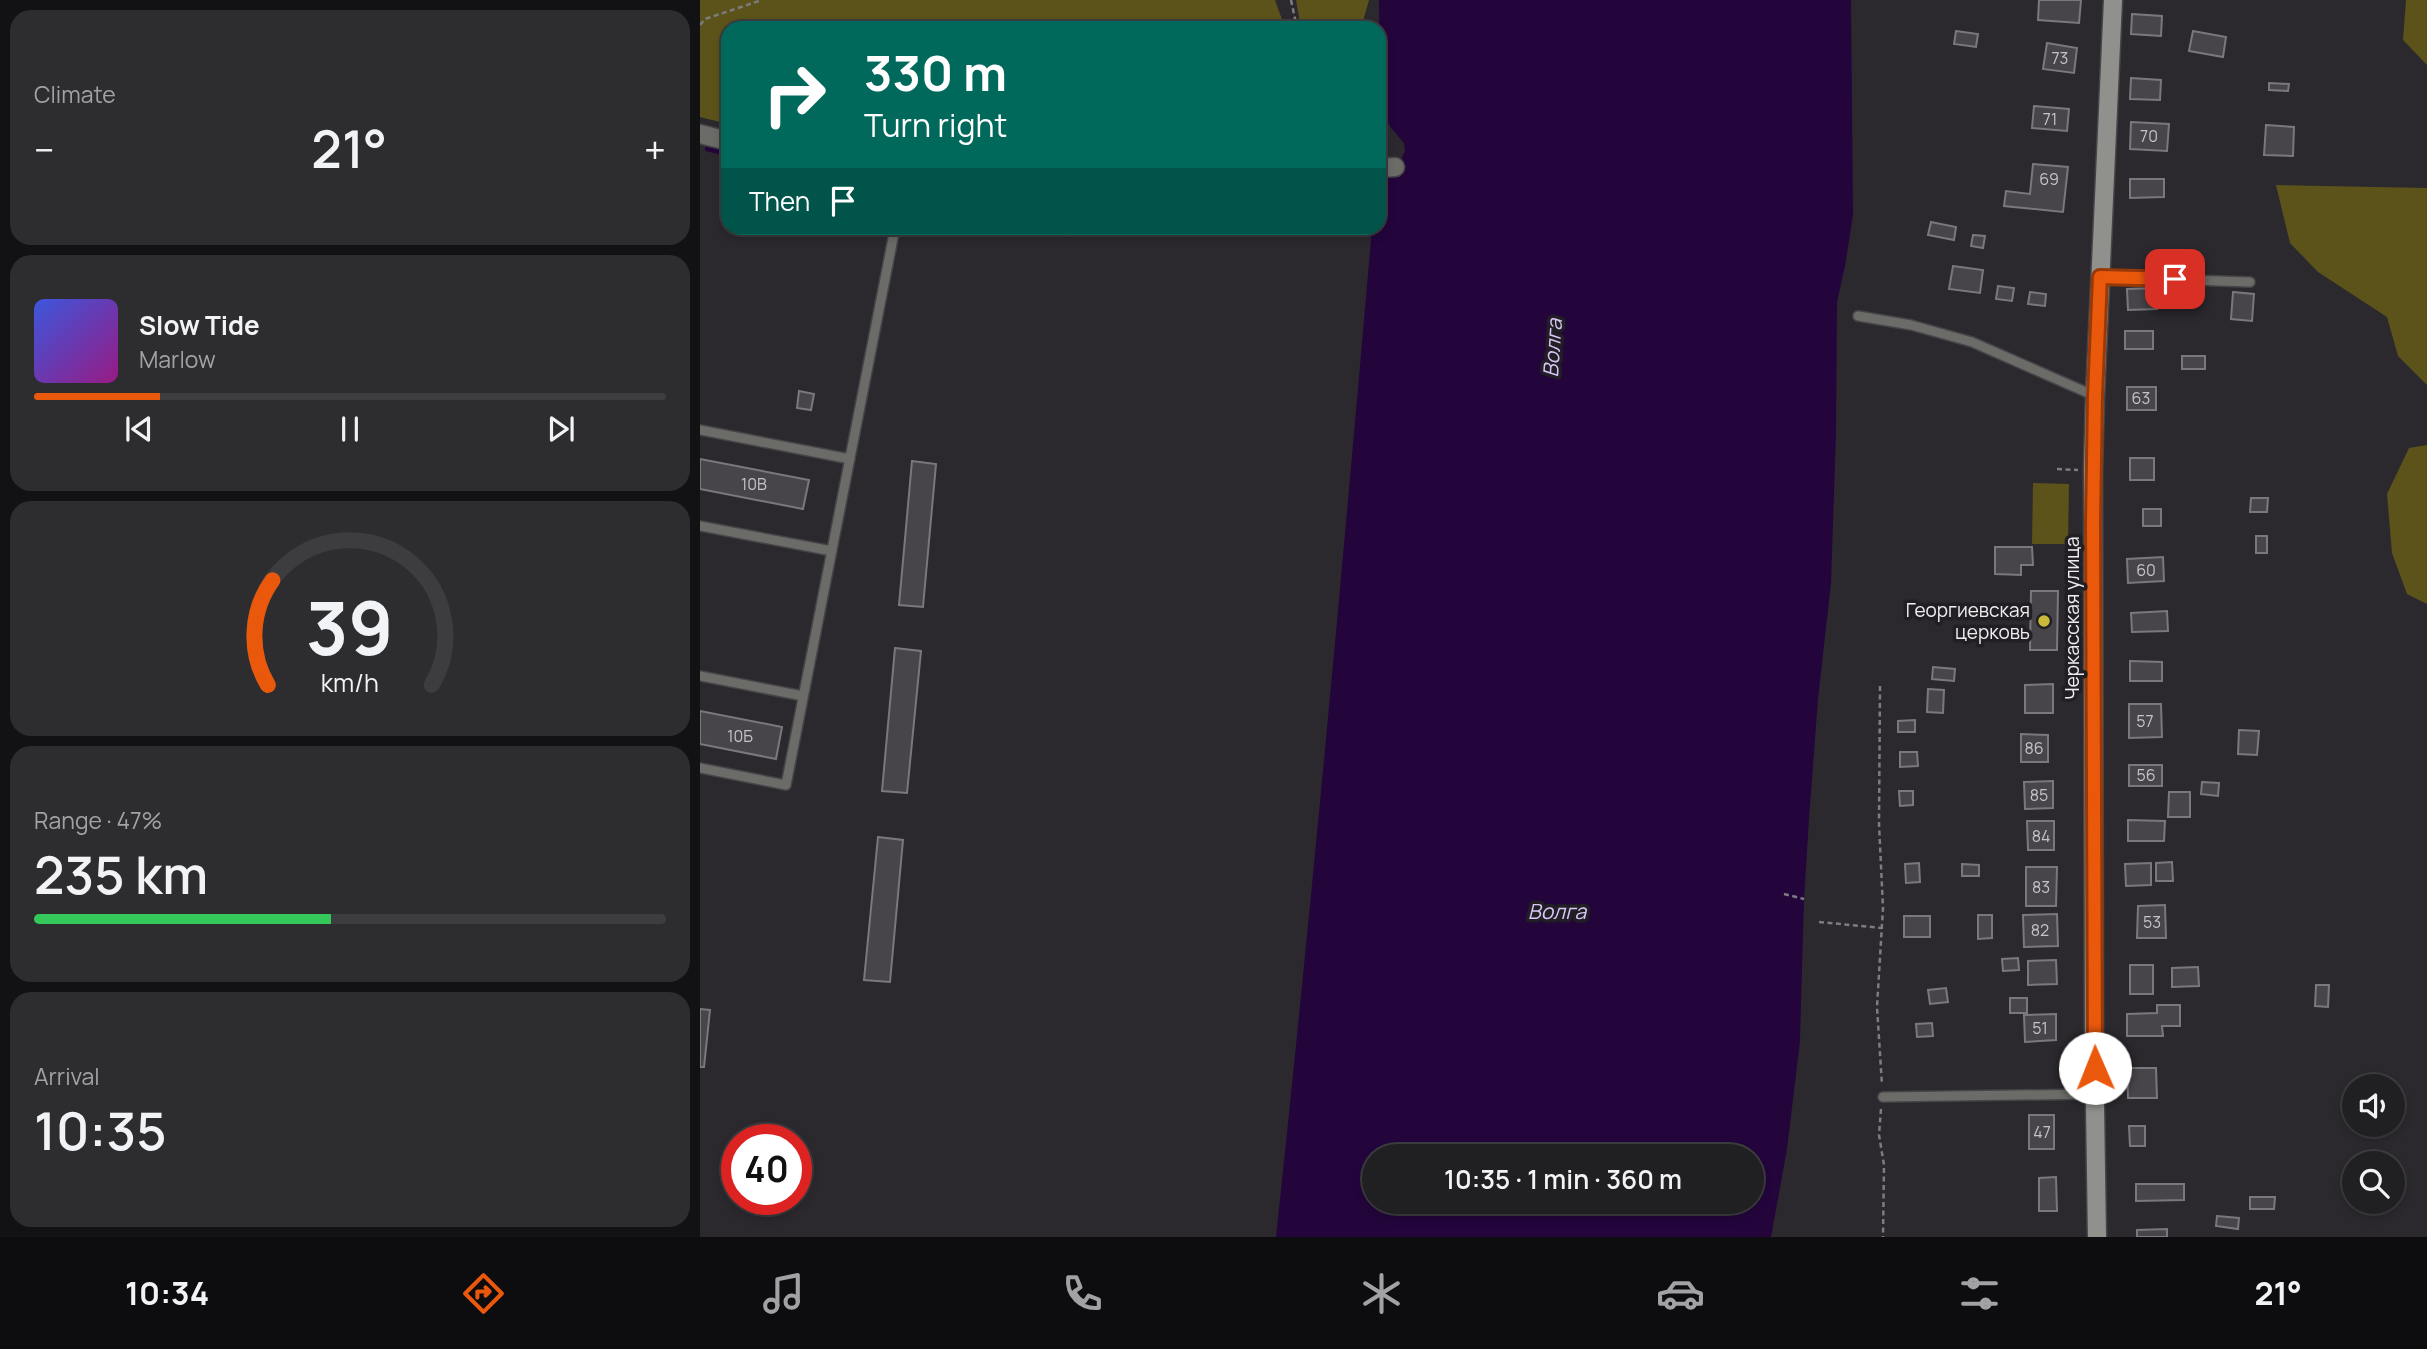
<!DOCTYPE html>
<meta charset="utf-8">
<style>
body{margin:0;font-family:Manrope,sans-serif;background:#2d2c2f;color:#f1f3f6;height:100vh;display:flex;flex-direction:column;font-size:26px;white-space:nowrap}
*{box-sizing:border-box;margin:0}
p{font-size:23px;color:#a2a2a5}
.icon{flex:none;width:38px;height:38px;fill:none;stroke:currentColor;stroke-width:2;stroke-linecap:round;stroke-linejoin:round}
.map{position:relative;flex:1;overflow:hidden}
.drawer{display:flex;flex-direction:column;gap:10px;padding:10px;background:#121113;width:700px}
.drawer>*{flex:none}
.top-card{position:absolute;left:21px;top:21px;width:665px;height:214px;border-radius:21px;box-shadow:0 4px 10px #0003,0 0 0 2px #3d3d40;background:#00695c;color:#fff;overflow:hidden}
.controls{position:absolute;left:1642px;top:1074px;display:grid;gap:14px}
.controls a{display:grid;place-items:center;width:63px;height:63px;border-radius:50%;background:#201f22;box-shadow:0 4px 10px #0003,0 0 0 2px #3d3d40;font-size:35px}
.speed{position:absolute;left:21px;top:1124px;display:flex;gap:14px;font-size:35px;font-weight:700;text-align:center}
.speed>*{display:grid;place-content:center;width:91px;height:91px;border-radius:50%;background:#201f22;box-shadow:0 4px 10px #0003,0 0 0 2px #3d3d40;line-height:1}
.speed .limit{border:10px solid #d22;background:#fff;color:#111}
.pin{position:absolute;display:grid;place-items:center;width:60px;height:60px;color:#fff;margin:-30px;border-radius:14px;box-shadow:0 4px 10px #0006}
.me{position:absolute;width:77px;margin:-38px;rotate:359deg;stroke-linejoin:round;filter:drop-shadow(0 0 5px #0008)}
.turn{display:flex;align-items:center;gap:24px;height:147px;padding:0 28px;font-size:32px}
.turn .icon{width:91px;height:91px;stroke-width:2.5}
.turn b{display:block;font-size:49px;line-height:60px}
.then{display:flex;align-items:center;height:66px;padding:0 28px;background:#0003;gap:14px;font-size:26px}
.big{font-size:52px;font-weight:600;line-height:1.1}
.drawer .widget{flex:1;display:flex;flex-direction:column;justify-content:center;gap:10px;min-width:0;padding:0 24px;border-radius:21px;background:#2d2c2f}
.drawer .dial{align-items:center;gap:0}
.dial svg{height:182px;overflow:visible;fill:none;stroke:#3d3d40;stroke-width:7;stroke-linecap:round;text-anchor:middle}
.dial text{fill:#f1f3f6;stroke:none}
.song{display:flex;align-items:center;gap:21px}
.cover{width:84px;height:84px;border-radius:10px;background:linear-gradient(135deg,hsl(230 70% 55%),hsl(310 70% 35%))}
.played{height:7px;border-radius:4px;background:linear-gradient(90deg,#ea580c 20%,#3d3d40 20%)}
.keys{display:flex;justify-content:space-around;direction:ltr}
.heat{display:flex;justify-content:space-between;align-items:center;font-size:38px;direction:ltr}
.charge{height:10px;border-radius:5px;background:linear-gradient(90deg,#34c759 47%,#3d3d40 0)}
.trip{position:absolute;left:662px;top:1144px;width:402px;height:70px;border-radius:35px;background:#201f22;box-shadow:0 4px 10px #0003,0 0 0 2px #3d3d40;font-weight:600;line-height:70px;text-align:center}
.tab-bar{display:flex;height:112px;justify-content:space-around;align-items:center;background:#0d0c0e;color:#a2a2a5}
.tab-bar .icon{width:49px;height:49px}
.tab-bar .selected{color:#ea580c}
.tab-bar b{font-size:32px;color:#f1f3f6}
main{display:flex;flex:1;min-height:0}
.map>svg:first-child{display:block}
.green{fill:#5b5319}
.water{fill:#23053c;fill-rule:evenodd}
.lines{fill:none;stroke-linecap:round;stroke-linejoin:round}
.stream{stroke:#23053c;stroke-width:4.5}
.building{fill:#47454a;stroke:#7a787e;stroke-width:2}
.lane-casing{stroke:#464449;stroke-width:12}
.street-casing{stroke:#464449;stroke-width:21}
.secondary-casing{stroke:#464449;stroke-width:21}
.path{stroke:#7e7c80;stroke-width:2.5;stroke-dasharray:5 3.5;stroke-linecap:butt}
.lane{stroke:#6b6b68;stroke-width:9}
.street{stroke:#6b6b68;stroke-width:18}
.secondary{stroke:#90908c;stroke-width:18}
.route-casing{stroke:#983908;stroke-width:18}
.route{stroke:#ea580c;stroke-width:12}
.poi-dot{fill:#cbba39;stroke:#211f24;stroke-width:2.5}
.labels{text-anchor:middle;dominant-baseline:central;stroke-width:7;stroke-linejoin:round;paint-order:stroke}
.number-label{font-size:16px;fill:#c4c3c6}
.poi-label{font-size:19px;fill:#eeedf0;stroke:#211f24;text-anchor:end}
.street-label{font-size:19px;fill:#eeedf0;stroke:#211f24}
.water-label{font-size:21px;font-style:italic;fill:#dac4f9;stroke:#211f24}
</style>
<main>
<section class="drawer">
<div class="widget"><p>Climate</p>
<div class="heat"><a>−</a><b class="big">21°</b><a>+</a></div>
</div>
<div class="widget">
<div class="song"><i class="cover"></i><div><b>Slow Tide</b><p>Marlow</p></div></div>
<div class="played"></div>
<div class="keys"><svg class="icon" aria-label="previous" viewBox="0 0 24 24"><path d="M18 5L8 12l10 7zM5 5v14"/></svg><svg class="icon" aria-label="pause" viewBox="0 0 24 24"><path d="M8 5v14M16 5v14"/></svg><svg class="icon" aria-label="next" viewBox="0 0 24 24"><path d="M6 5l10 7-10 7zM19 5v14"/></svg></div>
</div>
<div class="widget dial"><svg viewBox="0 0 100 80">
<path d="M14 69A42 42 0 1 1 86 69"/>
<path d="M14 69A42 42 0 0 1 16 23" stroke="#ea580c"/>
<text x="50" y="56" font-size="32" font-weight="700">39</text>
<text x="50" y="72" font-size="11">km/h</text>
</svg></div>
<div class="widget"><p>Range · 47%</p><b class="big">235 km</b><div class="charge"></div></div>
<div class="widget"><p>Arrival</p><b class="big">10:35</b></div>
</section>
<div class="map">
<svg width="1727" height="1237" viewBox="0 0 1727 1237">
<rect width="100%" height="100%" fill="#2b292e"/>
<!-- green -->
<path class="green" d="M0 0H575L585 28H28V124L0 117Z
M596 0H669L663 21 664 28H601Z
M1706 0H1727V65L1703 40Z
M1576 185 1727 188V385L1698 356 1687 317 1618 272 1590 243Z
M1727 445V604L1707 594 1692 553 1687 494 1709 448Z
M1333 483 1369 484 1368 544H1332Z"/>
<!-- water -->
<path class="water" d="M679 0H1151L1153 215 1145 266 1137 302 1136 434 1131 583 1118 699 1109 819 1104 899 1100 1041 1087 1149 1071 1237H576C612 901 643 564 672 228H679V188L684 178 701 160 705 151 704 143 691 128 680 107ZM674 1157H1052V1202H674Z"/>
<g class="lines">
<!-- stream -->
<path class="stream" d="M7 149 28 154
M334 228 367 235 434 228"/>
</g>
<!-- building -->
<path class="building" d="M1339 0H1381L1379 23 1338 20Z
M1432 14 1462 16 1461 36 1431 34Z
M1256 31 1278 34 1276 47 1254 44Z
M1493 31 1526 37 1523 57 1489 51Z
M1347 43 1377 48 1374 73 1343 69Z
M1431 78 1461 80 1460 100 1430 99Z
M1569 83 1589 84 1588 91 1569 90Z
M1334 106 1369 109 1367 131 1332 128Z
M1431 122 1469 124 1467 151 1430 149Z
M1566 125 1594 127 1593 156 1564 155Z
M1333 164 1368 167 1363 212 1304 206 1306 191 1330 194Z
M1430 179H1464V197L1430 198Z
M1231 222 1256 227 1254 240 1228 235Z
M1273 235 1285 236 1283 248 1271 246Z
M1253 266 1283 270 1280 293 1249 289Z
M1298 286 1314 288 1312 301 1296 299Z
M1457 288V309L1428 310 1427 289Z
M1330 292 1346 294 1345 306 1328 304Z
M1533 292 1554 294 1552 321 1531 319Z
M1425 331H1453V349H1425Z
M1482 356H1505V369H1482Z
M1427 387H1456V410H1427Z
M99 391 114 394 111 410 97 408Z
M1430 458H1454V480H1430Z
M0 459 109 480 103 509 0 489Z
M212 461 236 464 223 607 199 605Z
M1551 498H1568L1567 512H1550Z
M1443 509H1461V526H1443Z
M1556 536H1567V553H1556Z
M1295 547H1332L1333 565H1321V575L1295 574Z
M1463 557 1464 581 1428 583 1427 559Z
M1331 591H1358L1357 650H1330Z
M1467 611 1468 631 1432 632 1431 613Z
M195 648 221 651 207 793 182 791Z
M1430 661 1462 662V681H1430Z
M1233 667 1255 669 1254 681 1232 679Z
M1353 684V713H1325V685Z
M1228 689 1244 690 1243 713 1227 712Z
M1429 704H1461L1462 737 1429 738Z
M0 711 82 727 76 759 0 744Z
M1215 720V732H1198V721Z
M1539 730 1559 731 1557 755 1538 754Z
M1321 734 1348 735V762H1321Z
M1200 752H1217L1218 766 1200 767Z
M1429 765H1462V786H1429Z
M1353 781V808L1325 809 1324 782Z
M1502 782 1519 783 1518 796 1501 794Z
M1199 791H1213V805L1200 806Z
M1469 792H1490V817H1468Z
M1428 820 1465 821 1464 841H1428Z
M1327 821H1354V850H1328Z
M178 837 203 840 190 982 164 980Z
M1472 862 1473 881H1456V863Z
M1219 863 1220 882 1206 883 1205 864Z
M1451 863V885L1426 886 1425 864Z
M1262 864 1279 865V876H1262Z
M1326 867H1357L1356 906H1326Z
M1465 905 1466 938H1437L1438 906Z
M1357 914 1358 946 1324 947 1323 915Z
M1278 915H1292V938L1278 939Z
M1204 916H1230V937H1204Z
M1318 958 1319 970 1303 971 1302 959Z
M1356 960 1357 984 1328 985V961Z
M1430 965H1453V994H1430Z
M1498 967 1499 986 1472 987V968Z
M1616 985H1629L1628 1007 1615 1006Z
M1246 988 1248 1002 1230 1004 1228 990Z
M1310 998H1327V1013H1310Z
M1457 1005H1480V1026H1462L1463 1036H1427V1014L1457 1013Z
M0 1009 10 1010 4 1067H0Z
M1356 1014V1040L1325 1042 1324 1015Z
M1232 1023 1233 1036 1217 1037 1216 1024Z
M1427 1068H1456L1457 1098H1428Z
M1329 1115H1354V1149H1329Z
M1429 1126H1445V1146H1430Z
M1356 1177 1357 1211H1339V1178Z
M1436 1184H1484V1200L1436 1201Z
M1550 1197H1575L1574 1209H1550Z
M1517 1216 1539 1218 1538 1229 1516 1226Z
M1467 1229V1237H1437V1230Z"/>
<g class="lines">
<!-- lane casing -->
<g class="lane-casing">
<path id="lane" d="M1400 277 1550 282
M1158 316 1211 325 1272 342 1395 396
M0 430 150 459
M0 526 132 551
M0 676 103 696
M0 768 86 785 195 228
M1183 1097 1395 1094"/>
</g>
<!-- street casing -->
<g class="street-casing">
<path id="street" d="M0 134 28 141
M679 168 695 167"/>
</g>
<!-- secondary casing -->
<g class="secondary-casing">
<path id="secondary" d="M1397 1237 1394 1041 1393 470 1395 396 1413 0"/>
</g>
<!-- path -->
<path class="path" d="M591 0 597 28
M0 25 5 19 62 0
M1357 469 1378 470
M1180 686 1179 824 1183 908 1177 1007 1182 1085
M1084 894 1104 899
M1119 922 1182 928
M1181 1109 1179 1135 1184 1165 1183 1237"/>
<!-- lane -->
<use href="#lane" class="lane"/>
<!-- street -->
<use href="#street" class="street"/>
<!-- secondary -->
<use href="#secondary" class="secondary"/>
</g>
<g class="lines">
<!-- route casing -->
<g class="route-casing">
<path id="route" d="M1395 1068 1393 522 1395 396 1400 277 1475 279"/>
</g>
<!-- route -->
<use href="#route" class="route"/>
</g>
<!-- markers -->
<circle class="poi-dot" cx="1344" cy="621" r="7"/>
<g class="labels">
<!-- number labels -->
<g class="number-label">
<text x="1360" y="58">73</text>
<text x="1350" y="119">71</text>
<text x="1449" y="136">70</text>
<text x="1349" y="179">69</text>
<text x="1441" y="398">63</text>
<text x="54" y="484">10В</text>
<text x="1446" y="570">60</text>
<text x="1445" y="721">57</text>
<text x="40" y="736">10Б</text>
<text x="1334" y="748">86</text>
<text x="1446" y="775">56</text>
<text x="1339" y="795">85</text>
<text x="1341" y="836">84</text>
<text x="1341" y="887">83</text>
<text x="1452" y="922">53</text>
<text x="1340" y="930">82</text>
<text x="1340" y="1028">51</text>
<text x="1342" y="1132">47</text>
</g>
<!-- poi labels -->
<g class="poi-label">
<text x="1330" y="610">Георгиевская<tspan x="1330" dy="22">церковь</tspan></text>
</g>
<!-- street labels -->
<g class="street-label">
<text transform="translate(1372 618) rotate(-90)">Черкасская улица</text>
</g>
<!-- water labels -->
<g class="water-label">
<text transform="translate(852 348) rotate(-86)">Волга</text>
<text x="857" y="911">Волга</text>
</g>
</g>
</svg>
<div class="controls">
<a><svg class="icon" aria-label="sound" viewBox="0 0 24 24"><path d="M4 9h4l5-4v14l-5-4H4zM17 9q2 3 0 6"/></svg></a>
<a><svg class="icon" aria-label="search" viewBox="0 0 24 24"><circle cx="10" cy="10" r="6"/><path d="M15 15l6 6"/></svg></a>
</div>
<div class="speed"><div class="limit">40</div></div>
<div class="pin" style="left:1475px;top:279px;background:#d93025"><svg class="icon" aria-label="arrive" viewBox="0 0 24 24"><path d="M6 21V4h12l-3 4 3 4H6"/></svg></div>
<svg class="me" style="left:1395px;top:1068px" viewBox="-20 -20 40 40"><circle r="19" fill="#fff"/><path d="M0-13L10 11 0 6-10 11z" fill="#ea580c"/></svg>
<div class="trip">10:35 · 1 min · 360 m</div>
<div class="top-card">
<div class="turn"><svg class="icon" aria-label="right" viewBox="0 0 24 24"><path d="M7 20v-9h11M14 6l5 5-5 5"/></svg><div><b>330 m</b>Turn right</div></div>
<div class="then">Then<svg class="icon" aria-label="arrive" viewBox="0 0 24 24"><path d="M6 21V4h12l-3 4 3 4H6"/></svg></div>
</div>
</div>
</main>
<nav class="tab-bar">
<b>10:34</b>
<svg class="icon selected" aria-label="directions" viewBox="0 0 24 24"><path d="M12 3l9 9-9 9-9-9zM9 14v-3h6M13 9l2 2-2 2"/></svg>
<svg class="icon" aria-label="music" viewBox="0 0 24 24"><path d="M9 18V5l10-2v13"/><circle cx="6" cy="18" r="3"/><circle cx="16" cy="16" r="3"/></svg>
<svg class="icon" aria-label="phone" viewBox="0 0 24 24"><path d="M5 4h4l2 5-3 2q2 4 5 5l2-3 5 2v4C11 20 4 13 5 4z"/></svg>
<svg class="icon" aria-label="climate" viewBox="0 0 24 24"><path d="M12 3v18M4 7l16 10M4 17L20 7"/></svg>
<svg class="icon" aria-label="car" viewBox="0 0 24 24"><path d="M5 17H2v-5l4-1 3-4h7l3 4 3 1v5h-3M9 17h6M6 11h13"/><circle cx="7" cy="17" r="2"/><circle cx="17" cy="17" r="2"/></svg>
<svg class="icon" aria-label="filters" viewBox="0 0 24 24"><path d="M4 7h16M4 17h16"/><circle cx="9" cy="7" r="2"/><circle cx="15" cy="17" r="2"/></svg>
<b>21°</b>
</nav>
